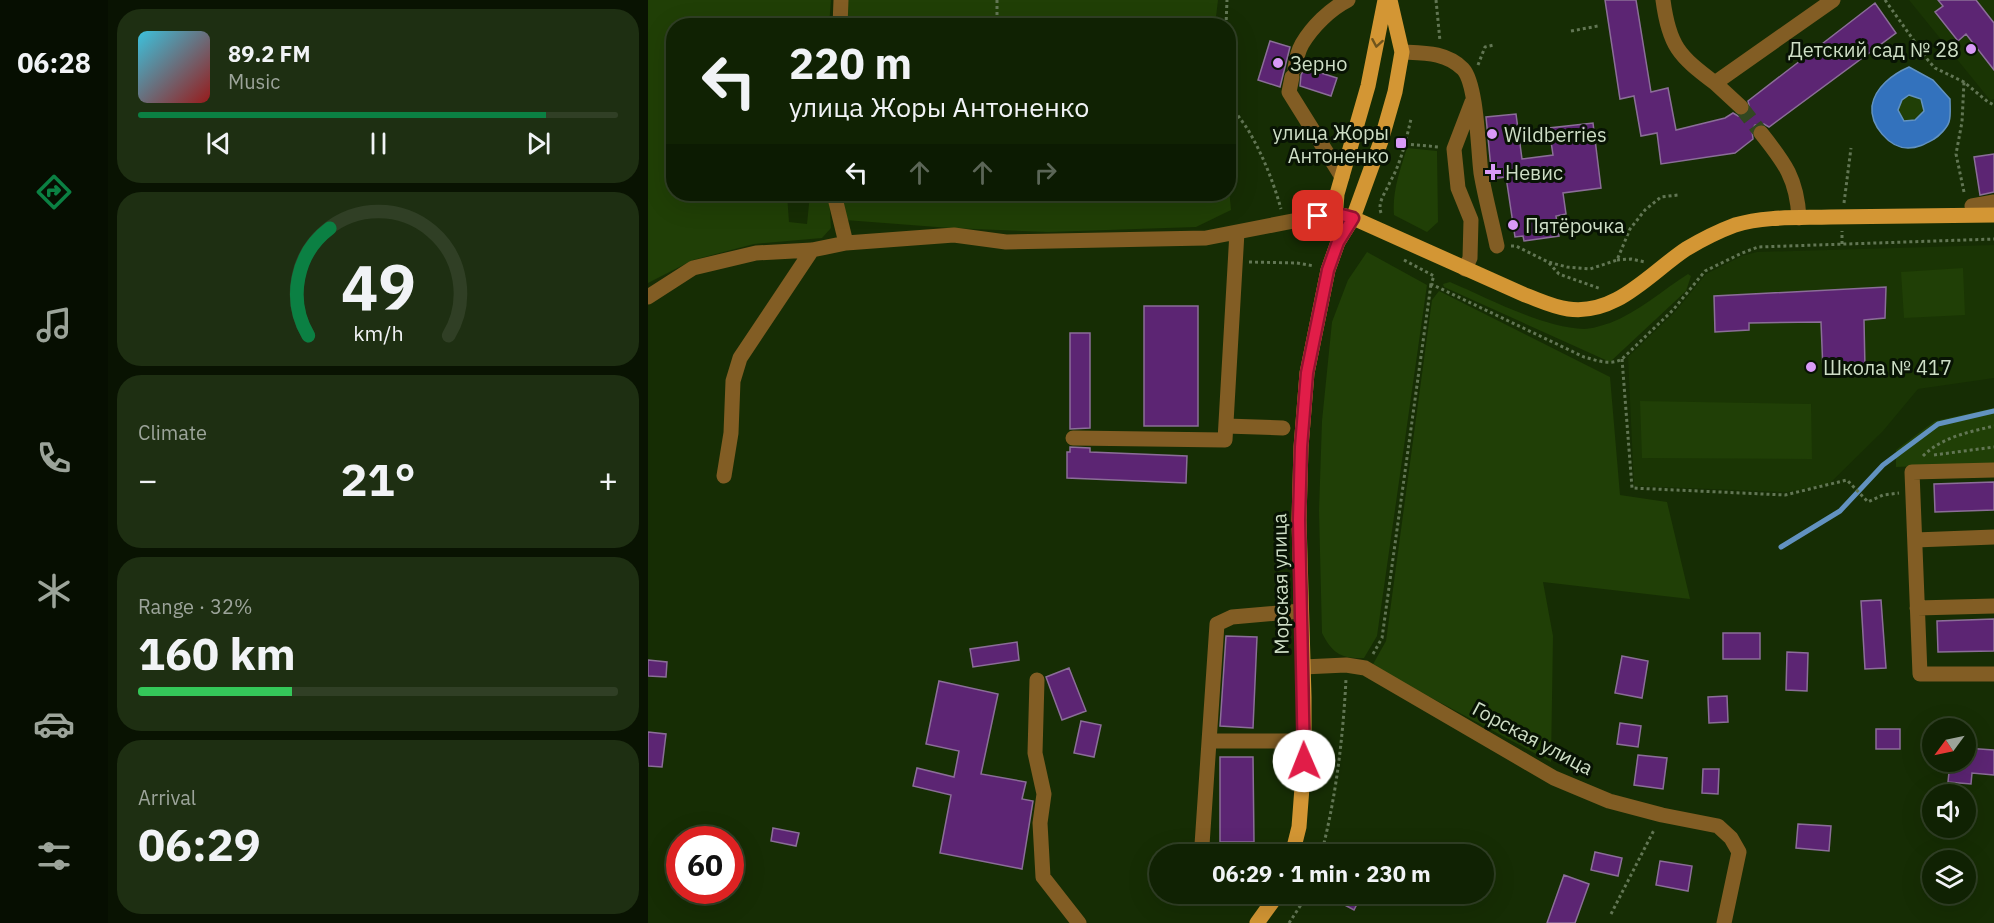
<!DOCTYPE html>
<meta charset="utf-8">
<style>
body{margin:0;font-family:"IBM Plex Sans",sans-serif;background:#1e2f12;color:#f1f3f6;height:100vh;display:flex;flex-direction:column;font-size:22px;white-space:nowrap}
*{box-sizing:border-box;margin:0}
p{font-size:20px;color:#9ca49a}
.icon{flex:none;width:33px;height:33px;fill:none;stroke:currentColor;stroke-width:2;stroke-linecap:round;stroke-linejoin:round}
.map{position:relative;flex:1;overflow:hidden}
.sheet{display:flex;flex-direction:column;gap:9px;padding:9px;background:#091302;width:540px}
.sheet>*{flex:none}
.top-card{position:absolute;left:18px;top:18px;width:570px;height:183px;border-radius:24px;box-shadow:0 6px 24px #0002,0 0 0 2px #303f25;background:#102203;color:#f1f3f6;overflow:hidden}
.needle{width:39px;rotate:237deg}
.tools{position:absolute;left:1274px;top:718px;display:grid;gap:12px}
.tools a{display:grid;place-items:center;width:54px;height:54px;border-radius:50%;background:#102203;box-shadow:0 6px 24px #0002,0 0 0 2px #303f25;font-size:30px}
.speed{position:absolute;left:18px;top:826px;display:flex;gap:12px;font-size:30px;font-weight:700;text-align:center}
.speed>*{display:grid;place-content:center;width:78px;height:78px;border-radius:50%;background:#102203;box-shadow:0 6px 24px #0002,0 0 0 2px #303f25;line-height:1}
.speed .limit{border:9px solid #d22;background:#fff;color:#111}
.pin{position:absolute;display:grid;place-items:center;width:51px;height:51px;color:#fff;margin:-26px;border-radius:12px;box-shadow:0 3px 9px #0006}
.me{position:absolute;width:66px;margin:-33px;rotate:359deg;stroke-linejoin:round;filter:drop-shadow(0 0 4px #0008)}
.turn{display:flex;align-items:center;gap:21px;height:126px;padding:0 24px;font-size:27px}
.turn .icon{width:78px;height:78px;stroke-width:2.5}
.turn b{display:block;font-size:42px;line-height:51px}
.lanes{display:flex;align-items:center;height:57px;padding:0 24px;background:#0003;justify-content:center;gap:30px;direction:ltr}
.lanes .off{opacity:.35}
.big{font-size:45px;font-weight:700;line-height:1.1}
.sheet .widget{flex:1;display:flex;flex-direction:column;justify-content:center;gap:9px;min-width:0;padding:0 21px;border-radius:24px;background:#1e2f12}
.sheet .dial{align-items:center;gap:0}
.dial svg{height:156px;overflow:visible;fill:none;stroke:#303f25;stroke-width:7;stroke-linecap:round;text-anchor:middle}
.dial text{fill:#f1f3f6;stroke:none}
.song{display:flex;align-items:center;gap:18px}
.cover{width:72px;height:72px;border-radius:9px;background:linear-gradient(135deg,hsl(190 70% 55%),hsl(0 70% 35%))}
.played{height:6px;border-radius:3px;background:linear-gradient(90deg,#0b8043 85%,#303f25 85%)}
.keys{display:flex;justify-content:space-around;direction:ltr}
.heat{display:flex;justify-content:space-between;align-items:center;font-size:33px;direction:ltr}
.charge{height:9px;border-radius:4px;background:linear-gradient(90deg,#34c759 32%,#303f25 0)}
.trip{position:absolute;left:501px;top:844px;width:345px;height:60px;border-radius:30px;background:#102203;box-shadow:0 6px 24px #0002,0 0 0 2px #303f25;font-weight:700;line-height:60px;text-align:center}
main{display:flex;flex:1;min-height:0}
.dock{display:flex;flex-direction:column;width:108px;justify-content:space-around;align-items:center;background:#060e01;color:#9ca49a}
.dock .icon{width:42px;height:42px}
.dock .on{color:#0b8043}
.dock b{font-size:27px;color:#f1f3f6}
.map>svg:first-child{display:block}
.built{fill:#1a3504}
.green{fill:#203f06}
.water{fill:#3372bd;stroke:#6292c0;stroke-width:1.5;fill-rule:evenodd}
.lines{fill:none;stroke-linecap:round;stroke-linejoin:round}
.stream{stroke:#6292c0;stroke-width:5}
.building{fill:#5c2573;stroke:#8b6e98;stroke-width:1.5}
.minor-tunnel{stroke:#324821;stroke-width:15;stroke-dasharray:15 8;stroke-linecap:butt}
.path{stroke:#627654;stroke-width:3;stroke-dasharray:3 3;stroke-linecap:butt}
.minor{stroke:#825d24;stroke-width:15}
.major{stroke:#d39634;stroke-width:15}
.oneway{stroke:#6e541c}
.route-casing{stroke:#92132f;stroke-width:15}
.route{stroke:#e11d48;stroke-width:10}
.poi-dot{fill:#d99af7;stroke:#081304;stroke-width:2}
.labels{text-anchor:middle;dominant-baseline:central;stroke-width:6;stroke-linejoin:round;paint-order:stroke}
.poi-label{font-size:20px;fill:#cedec6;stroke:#081304;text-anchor:start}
.street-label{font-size:20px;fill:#cedec6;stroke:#081304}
</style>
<main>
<nav class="dock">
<b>06:28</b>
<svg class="icon on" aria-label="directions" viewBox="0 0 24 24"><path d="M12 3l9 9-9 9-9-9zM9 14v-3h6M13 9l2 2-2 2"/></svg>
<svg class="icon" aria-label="music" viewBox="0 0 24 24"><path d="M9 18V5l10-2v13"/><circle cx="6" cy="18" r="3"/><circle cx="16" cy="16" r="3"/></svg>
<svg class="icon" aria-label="phone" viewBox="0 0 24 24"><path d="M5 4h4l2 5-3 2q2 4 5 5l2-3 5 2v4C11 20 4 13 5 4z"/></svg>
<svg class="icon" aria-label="climate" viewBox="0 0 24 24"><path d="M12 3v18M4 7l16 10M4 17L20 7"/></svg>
<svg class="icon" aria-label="car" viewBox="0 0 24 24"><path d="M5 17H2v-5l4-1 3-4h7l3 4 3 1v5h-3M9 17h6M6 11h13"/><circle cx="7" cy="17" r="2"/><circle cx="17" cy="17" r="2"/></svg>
<svg class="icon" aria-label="filters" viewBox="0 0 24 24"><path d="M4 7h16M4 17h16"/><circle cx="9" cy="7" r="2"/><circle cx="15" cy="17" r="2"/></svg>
</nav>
<section class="sheet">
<div class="widget">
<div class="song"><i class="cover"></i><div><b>89.2 FM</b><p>Music</p></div></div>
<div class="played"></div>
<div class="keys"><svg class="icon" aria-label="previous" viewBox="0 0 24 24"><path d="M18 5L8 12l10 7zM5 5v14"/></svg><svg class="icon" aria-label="pause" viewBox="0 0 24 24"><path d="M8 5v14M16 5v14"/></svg><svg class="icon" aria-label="next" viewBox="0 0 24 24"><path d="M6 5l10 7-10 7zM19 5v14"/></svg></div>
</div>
<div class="widget dial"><svg viewBox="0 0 100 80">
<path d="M14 69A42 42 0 1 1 86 69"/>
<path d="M14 69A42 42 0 0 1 25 14" stroke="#0b8043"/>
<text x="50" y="56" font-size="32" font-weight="700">49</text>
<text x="50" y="72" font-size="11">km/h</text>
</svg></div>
<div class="widget"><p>Climate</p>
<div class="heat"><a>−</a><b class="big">21°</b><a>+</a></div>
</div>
<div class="widget"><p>Range · 32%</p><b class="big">160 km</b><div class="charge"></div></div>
<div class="widget"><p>Arrival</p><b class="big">06:29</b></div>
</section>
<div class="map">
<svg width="1346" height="923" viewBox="0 0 1346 923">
<rect width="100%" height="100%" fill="#162d04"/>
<!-- built -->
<path class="built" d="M1261 0H1346V99L1342 100Z
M1346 245V378L1270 389 1235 431 1181 484 1139 492 986 486 980 357 1027 312 1058 274 1094 256 1109 252Z"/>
<!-- green -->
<path class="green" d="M0 0H183L181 25 26 26V194H139L141 222 159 224 162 194H181L183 228 174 238 106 244 45 260 0 283Z
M199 0H570L567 25 197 26Z
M1261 95 1273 99 1276 111 1266 120 1256 121 1250 111 1254 100Z
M759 148 789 151 790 222 779 232 746 215C744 192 752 170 759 148Z
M581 188 583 210 548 227 400 232 302 228 197 220 190 194H580Z
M719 252 779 285 729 636 716 658C693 659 684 653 674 633L671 511 674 421 684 322 700 280Z
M1315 268 1317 315 1256 318 1253 272Z
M1040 274 1043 276 1038 291 962 362 796 287 795 284 802 282C840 298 895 328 936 329 944 329 955 325 962 323 990 312 1015 290 1040 274Z
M791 291 962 377 972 495 1019 502 1042 599 895 582 905 636 903 762 724 666 738 641 784 300Z
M992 401 1163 404 1164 459 994 458Z
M1346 408V463L1248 467V450L1287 421Z"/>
<!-- water -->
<path class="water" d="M1261 67 1285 80 1302 99C1302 106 1303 116 1301 122 1299 128 1291 136 1286 139 1277 144 1270 148 1260 148 1241 148 1222 125 1224 106 1227 87 1245 74 1261 67ZM1261 95 1273 99 1276 111 1267 120 1256 121 1250 110 1254 100Z"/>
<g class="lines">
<!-- stream -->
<path class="stream" d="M1133 547 1192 511 1235 465 1290 424 1346 411"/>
</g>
<!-- building -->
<path class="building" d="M957 0H988L1003 92 1020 88 1028 130 1077 118 1085 113 1090 116H1096L1102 110 1100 101 1227 3 1248 33 1121 127 1116 124 1107 125 1104 130 1105 139 1087 153 1013 164 1009 133 993 136 986 96 972 99Z
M1290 0H1328L1346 23V70L1318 34 1310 41 1287 12 1295 6Z
M622 41 642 47 632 87 610 80Z
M657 68 689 78 683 96 652 86 653 75Z
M868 114 874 159 905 155 901 128 945 123 953 188 915 193 918 214 908 216 911 236 876 241 875 236 867 237 858 177 844 179 838 117Z
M1346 154V192L1332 195 1326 157Z
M1238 287 1237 318 1216 320 1217 369 1175 371 1173 322 1101 323V330L1067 332 1066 296Z
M496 306H550V426H496Z
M422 333H442V428L422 429Z
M422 447 442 448V452L539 456 538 483 419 478V452H422Z
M1346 482V510L1287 512 1286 484Z
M1233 600 1238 668 1217 669 1213 601Z
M1346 619V651L1290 652 1289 621Z
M1075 633H1112V659H1075Z
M578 636 609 637 605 728 572 726Z
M369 642 371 660 325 667 322 649Z
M1139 652 1160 653 1159 691 1138 690Z
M974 656 1000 661 994 698 967 693Z
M0 660 19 662 18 677 0 676Z
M421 668 438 711 414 720 398 677Z
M291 681 350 694 333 774 378 782 374 799 385 801 374 869 292 853 303 795 265 786 269 768 306 777 311 751 278 744Z
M1079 696 1080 722 1061 723 1060 697Z
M433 721 453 725 446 757 426 753Z
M972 723 993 726 990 747 969 744Z
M1228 729H1252V749H1228Z
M0 732 18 734 14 767 0 766Z
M1317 748 1346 750V775L1324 773 1323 784 1300 782 1302 762H1317Z
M990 755 1019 758 1015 789 986 785Z
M572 757H605L606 842H572Z
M1055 769H1071L1070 794 1054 793Z
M1150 824 1183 826 1181 851 1148 848Z
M125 828 151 833 148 846 123 841Z
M947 852 974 858 970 876 943 870Z
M1012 861 1044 866 1040 891 1008 885Z
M916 875 941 884 927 923H899Z
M676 894H714L706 910Z"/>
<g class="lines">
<!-- minor-tunnel -->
<path class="minor-tunnel" d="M1093 107 1113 133"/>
<!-- path -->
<path class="path" d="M349 0V26
M788 0 792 41
M1237 0 1279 59 1287 68 1316 82 1340 102 1346 105
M578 26 579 0
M923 31 950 26
M830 65 837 47 846 45
M580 66V69
M580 94C584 112 595 120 603 135 616 158 626 184 633 209
M757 144 791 147
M1316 192 1308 154 1314 122 1316 82
M1196 203 1203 148
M733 213C729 202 738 192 742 182 753 163 758 140 763 119
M1194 244V231
M863 246H868L900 262 919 267 942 269 969 260 982 229 997 210 1013 197 1030 195
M756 260 786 276 783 284 936 357C948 360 962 366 974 359L1025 310 1057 271 1094 253 1110 247 1346 239
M969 260 983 259 997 262
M601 262 649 263 666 266
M901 263 911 274 953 289
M974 359 984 488 1137 495 1199 480 1220 502 1235 495 1251 493
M1286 455 1346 447
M1275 456C1294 437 1321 432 1346 426
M725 654 734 638 783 284
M673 855C688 798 695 738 698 679
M963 914 1006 830
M641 923 660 894"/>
<!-- minor -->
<path class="minor" d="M1015 0C1021 46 1031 56 1067 83L1185 0
M192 26 193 0
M754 52C776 53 798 52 815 69 829 84 830 150 833 173 837 197 844 222 849 246
M647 68C648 61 650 51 654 44 664 27 682 9 700 0
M644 77 641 92 694 177
M1067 83 1093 107
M1113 133C1137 163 1149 179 1151 218
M186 194 198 243
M1324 206 1346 202
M817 269 822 258 823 220 810 188 806 149 824 102
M0 297 45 268 108 253 164 250 198 243 306 235 358 242 558 238 686 213
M578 426 635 428
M425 438 577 440 589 232
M1346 470 1264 472 1272 674H1346
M76 476 83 433 85 381 92 358 164 250
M1267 540 1346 537
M1269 608 1346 606
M655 667 698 665 717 668 906 778 961 801 1014 815 1070 826 1083 838 1091 852 1076 923
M389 680 387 753 396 794 392 823 395 877 431 923
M561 741H655
M558 855 555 851 554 845 569 624 584 617 653 611"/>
<!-- major -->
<path class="major" d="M686 213 705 218 877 295C891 300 905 307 920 309 968 316 1002 273 1038 249 1053 240 1071 231 1087 225 1117 216 1151 218 1182 217 1237 216 1291 216 1346 215
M687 221 689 194 720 86 737 0
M644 855 651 827 656 761V697L651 520 653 447 659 373 680 270 690 242 705 218 733 141 747 92 754 52 742 0
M609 923 630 894"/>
</g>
<!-- one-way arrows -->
<defs><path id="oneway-chevron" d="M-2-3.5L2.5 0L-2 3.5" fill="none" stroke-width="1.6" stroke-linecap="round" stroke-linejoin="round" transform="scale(1.5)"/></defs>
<use class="oneway" href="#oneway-chevron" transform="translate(729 43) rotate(100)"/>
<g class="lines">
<!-- route casing -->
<g class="route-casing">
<path id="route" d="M656 761 651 520 653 447 659 373 680 270 690 242 705 218 686 213 670 216"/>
</g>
<!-- route -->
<use href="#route" class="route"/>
</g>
<!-- markers -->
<g class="poi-dot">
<circle cx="1323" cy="49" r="6"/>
<circle cx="630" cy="63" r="6"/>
<circle cx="844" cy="134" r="6"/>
<rect x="747" y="137" width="12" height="12" rx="3"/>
<path d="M842 163h6v6h6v6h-6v6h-6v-6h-6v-6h6z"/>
<circle cx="865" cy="225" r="6"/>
<circle cx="1163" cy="367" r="6"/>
</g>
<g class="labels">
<!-- poi labels -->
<g class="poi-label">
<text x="1311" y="49" text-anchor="end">Детский сад № 28</text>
<text x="642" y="63">Зерно</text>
<text x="741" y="132" text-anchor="end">улица Жоры<tspan x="741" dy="23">Антоненко</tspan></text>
<text x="856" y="134">Wildberries</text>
<text x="857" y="172">Невис</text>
<text x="877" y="225">Пятёрочка</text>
<text x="1175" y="367">Школа № 417</text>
</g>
<!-- street labels -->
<g class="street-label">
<text transform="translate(632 584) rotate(-91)">Морская улица</text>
<text transform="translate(885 738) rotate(28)">Горская улица</text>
</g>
</g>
</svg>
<div class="tools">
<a><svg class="needle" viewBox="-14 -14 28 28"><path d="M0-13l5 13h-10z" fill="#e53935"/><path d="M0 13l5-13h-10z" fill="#9ca49a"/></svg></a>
<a><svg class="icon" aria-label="sound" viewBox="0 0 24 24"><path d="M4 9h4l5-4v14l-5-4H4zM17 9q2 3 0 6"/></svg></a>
<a><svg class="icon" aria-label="layers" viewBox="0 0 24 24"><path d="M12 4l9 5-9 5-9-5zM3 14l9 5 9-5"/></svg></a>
</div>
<div class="speed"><div class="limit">60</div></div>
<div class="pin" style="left:670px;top:216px;background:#d93025"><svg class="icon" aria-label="arrive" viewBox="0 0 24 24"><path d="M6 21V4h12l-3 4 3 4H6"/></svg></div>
<svg class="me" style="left:656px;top:761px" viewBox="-20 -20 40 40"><circle r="19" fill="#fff"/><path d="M0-13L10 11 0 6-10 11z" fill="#e11d48"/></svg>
<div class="trip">06:29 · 1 min · 230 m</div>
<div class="top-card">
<div class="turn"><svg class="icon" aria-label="left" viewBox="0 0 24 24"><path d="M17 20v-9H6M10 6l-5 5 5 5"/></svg><div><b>220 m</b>улица Жоры Антоненко</div></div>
<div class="lanes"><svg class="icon" aria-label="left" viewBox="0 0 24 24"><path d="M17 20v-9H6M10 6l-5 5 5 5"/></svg><svg class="icon off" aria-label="ahead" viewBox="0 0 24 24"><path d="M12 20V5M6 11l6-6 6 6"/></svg><svg class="icon off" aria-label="ahead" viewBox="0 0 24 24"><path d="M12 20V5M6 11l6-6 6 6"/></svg><svg class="icon off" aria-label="right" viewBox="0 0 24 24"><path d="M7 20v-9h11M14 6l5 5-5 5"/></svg></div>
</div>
</div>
</main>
